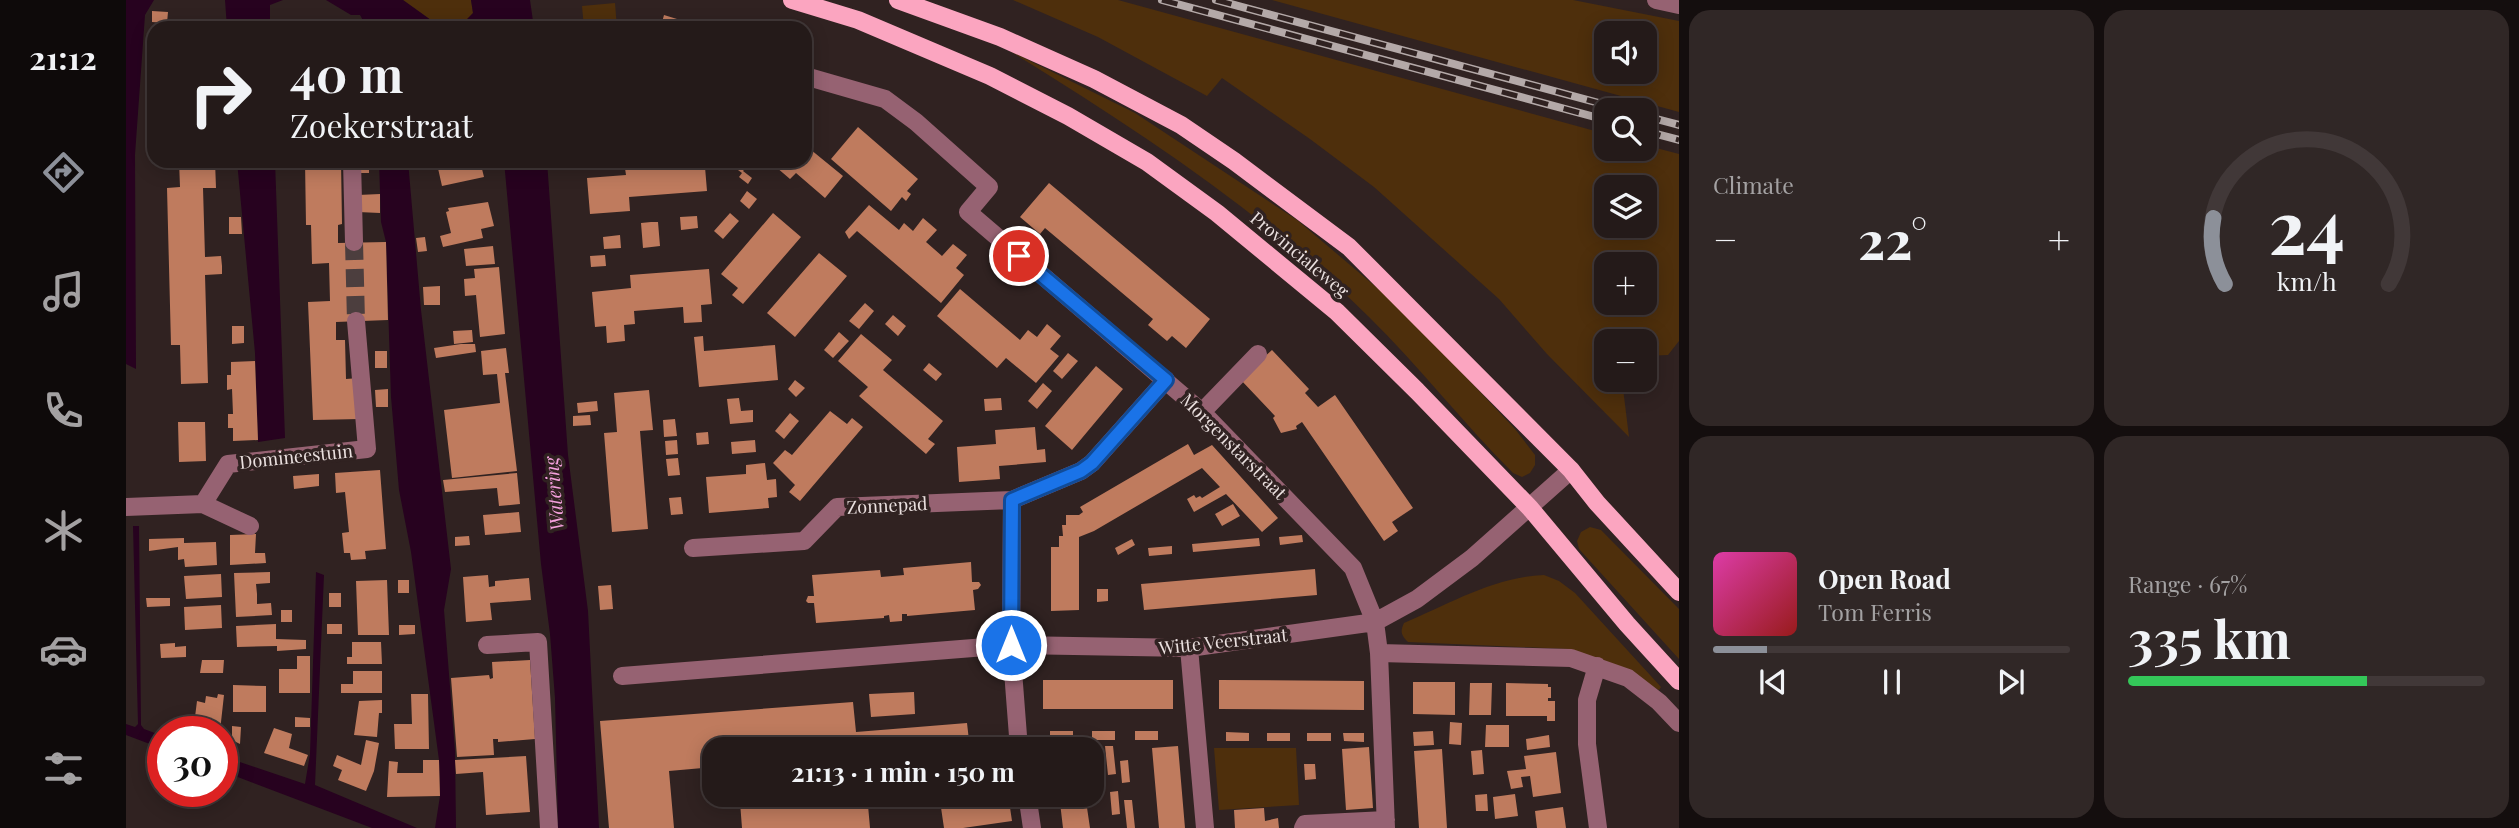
<!DOCTYPE html>
<meta charset="utf-8">
<style>
body{margin:0;font-family:"Playfair Display",serif;background:#302726;color:#f1f3f6;height:100vh;display:flex;flex-direction:column;font-size:26px;white-space:nowrap}
*{box-sizing:border-box;margin:0}
p{font-size:23px;color:#a3a1a2}
.icon{flex:none;width:38px;height:38px;fill:none;stroke:currentColor;stroke-width:2;stroke-linecap:round;stroke-linejoin:round}
.map{position:relative;flex:1;overflow:hidden}
.sheet{display:flex;flex-direction:column;gap:10px;padding:10px;background:#140e0e;width:840px}
.sheet>*{flex:none}
.banner{position:absolute;left:21px;top:21px;width:665px;height:147px;border-radius:21px;box-shadow:0 4px 18px #0003,0 0 0 2px #413838;background:#241a19;color:#f1f3f6;overflow:hidden}
.fabs{position:absolute;left:1468px;top:21px;display:grid;gap:14px}
.fabs a{display:grid;place-items:center;width:63px;height:63px;border-radius:14px;background:#241a19;box-shadow:0 4px 18px #0003,0 0 0 2px #413838;font-size:35px}
.speed{position:absolute;left:21px;top:716px;display:flex;gap:14px;font-size:35px;font-weight:700;text-align:center}
.speed>*{display:grid;place-content:center;width:91px;height:91px;border-radius:50%;background:#241a19;box-shadow:0 4px 18px #0003,0 0 0 2px #413838;line-height:1}
.speed .limit{border:10px solid #d22;background:#fff;color:#111}
.pin{position:absolute;display:grid;place-items:center;width:60px;height:60px;color:#fff;margin:-30px;border:4px solid #fff;border-radius:50%;box-shadow:0 2px 7px #0007}
.me{position:absolute;width:77px;margin:-38px;rotate:0deg;stroke-linejoin:round;filter:drop-shadow(0 0 5px #0008)}
.turn{display:flex;align-items:center;gap:24px;height:147px;padding:0 28px;font-size:32px}
.turn .icon{width:91px;height:91px;stroke-width:2.5}
.turn b{display:block;font-size:49px;line-height:60px}
.big{font-size:52px;font-weight:700;line-height:1.1}
.sheet .card{flex:1;display:flex;flex-direction:column;justify-content:center;gap:10px;min-width:0;padding:0 24px;border-radius:21px;background:#302726}
.sheet .dial{align-items:center;gap:0}
.dial svg{height:182px;overflow:visible;fill:none;stroke:#413838;stroke-width:7;stroke-linecap:round;text-anchor:middle}
.dial text{fill:#f1f3f6;stroke:none}
.song{display:flex;align-items:center;gap:21px}
.cover{width:84px;height:84px;border-radius:10px;background:linear-gradient(135deg,hsl(320 70% 55%),hsl(0 70% 35%))}
.played{height:7px;border-radius:4px;background:linear-gradient(90deg,#8c9099 15%,#413838 15%)}
.keys{display:flex;justify-content:space-around;direction:ltr}
.heat{display:flex;justify-content:space-between;align-items:center;font-size:38px;direction:ltr}
.charge{height:10px;border-radius:5px;background:linear-gradient(90deg,#34c759 67%,#413838 0)}
.sheet .tiles{flex:1;display:grid;gap:10px;grid-template-columns:repeat(2,1fr)}
.trip{position:absolute;left:576px;top:737px;width:402px;height:70px;border-radius:21px;background:#241a19;box-shadow:0 4px 18px #0003,0 0 0 2px #413838;font-weight:700;line-height:70px;text-align:center}
main{display:flex;flex:1;min-height:0}
.tabs{display:flex;flex-direction:column;width:126px;justify-content:space-around;align-items:center;background:#0e0a0a;color:#a3a1a2}
.tabs .icon{width:49px;height:49px}
.tabs .current{color:#8c9099}
.tabs b{font-size:32px;color:#f1f3f6}
.map>svg:first-child{display:block}
.green{fill:#4e2f0c;fill-rule:evenodd}
.water{fill:#27021f}
.building{fill:#bf7b5e}
.lines{fill:none;stroke-linecap:round;stroke-linejoin:round}
.minor-tunnel{stroke:#4c3e3e;stroke-width:18;stroke-dasharray:18 9;stroke-linecap:butt}
.minor{stroke:#966272;stroke-width:18}
.major{stroke:#fba5c0;stroke-width:18}
.rail-casing{stroke:#b4a9a8;stroke-width:8}
.rail{stroke:#302221;stroke-width:5;stroke-dasharray:16;stroke-linecap:butt}
.route-casing{stroke:#114b97;stroke-width:18}
.route{stroke:#1a73e8;stroke-width:12}
.labels{text-anchor:middle;dominant-baseline:central;stroke-width:7;stroke-linejoin:round;paint-order:stroke}
.street-label{font-size:18px;fill:#eae0df;stroke:#302221}
.water-label{font-size:19px;font-style:italic;fill:#f4a0dd;stroke:#302221}
</style>
<main>
<nav class="tabs">
<b>21:12</b>
<svg class="icon current" aria-label="directions" viewBox="0 0 24 24"><path d="M12 3l9 9-9 9-9-9zM9 14v-3h6M13 9l2 2-2 2"/></svg>
<svg class="icon" aria-label="music" viewBox="0 0 24 24"><path d="M9 18V5l10-2v13"/><circle cx="6" cy="18" r="3"/><circle cx="16" cy="16" r="3"/></svg>
<svg class="icon" aria-label="phone" viewBox="0 0 24 24"><path d="M5 4h4l2 5-3 2q2 4 5 5l2-3 5 2v4C11 20 4 13 5 4z"/></svg>
<svg class="icon" aria-label="climate" viewBox="0 0 24 24"><path d="M12 3v18M4 7l16 10M4 17L20 7"/></svg>
<svg class="icon" aria-label="car" viewBox="0 0 24 24"><path d="M5 17H2v-5l4-1 3-4h7l3 4 3 1v5h-3M9 17h6M6 11h13"/><circle cx="7" cy="17" r="2"/><circle cx="17" cy="17" r="2"/></svg>
<svg class="icon" aria-label="filters" viewBox="0 0 24 24"><path d="M4 7h16M4 17h16"/><circle cx="9" cy="7" r="2"/><circle cx="15" cy="17" r="2"/></svg>
</nav>
<div class="map">
<svg width="1553" height="828" viewBox="0 0 1553 828">
<rect width="100%" height="100%" fill="#302221"/>
<!-- green -->
<path class="green" d="M277 0H345L347 13 335 27 316 28Z
M887 0H992L1480 134V149H1519V145L1553 154V341L1542 355 1519 356V341H1480V380H1496L1503 437 1421 354 1373 299 1248 187 1184 139 1096 78 1081 96 972 37ZM1480 187H1519V226H1480ZM1480 264H1519V303H1480Z
M1146 0H1447L1553 21V112ZM1519 33V72H1480V33Z
M489 3 491 28H458L456 6Z
M884 51 1009 113 1171 220 1276 309 1389 429 1409 455V465L1404 473 1396 477 1387 473C1337 423 1293 366 1243 317 1137 212 1010 129 884 51Z
M1464 527 1475 530 1553 609V659L1453 549 1451 541 1455 532Z
M1418 575 1433 581 1449 593 1535 687 1533 690 1477 661 1443 649 1282 642C1275 635 1274 632 1278 623 1323 604 1368 577 1418 575Z
M1088 748H1170L1173 805 1093 810Z"/>
<!-- water -->
<path class="water" d="M0 0H28L19 15 9 155 10 369 0 364Z
M99 0H157L144 5V28H101Z
M200 0H277L316 28H241L234 15H225Z
M345 0H404L408 28H332L347 13Z
M111 161H149L159 438 132 442 129 353Z
M253 161H282L295 310 325 569 318 610 329 751 330 828H309L314 796 313 760 285 552 273 490 265 397 260 242 255 222Z
M378 161H421L442 455 462 611 473 828H425L432 824 429 698 424 634 415 564Z
M7 526H13L15 725 18 729 37 736V749L0 735V724L9 727 12 724Z
M190 572 198 575 189 785 291 828H246L96 771V756L179 784 184 754Z"/>
<!-- building -->
<path class="building" d="M26 11 42 12 41 23 26 22Z
M538 15 551 19 549 28 535 26Z
M732 127 792 179 781 191 785 194 780 201 776 197 765 211 705 159Z
M679 145 717 176 699 198 670 173 664 179 643 161H679Z
M53 161H89L90 188H77L79 257 95 256 96 266V274L79 275 82 383 55 384 54 345H45L41 188 54 187Z
M179 161H215L216 224 212 225V243L260 242 262 320 210 322V340H219L220 379 233 378 234 419 187 420 182 302 204 301 203 263 186 264 185 225H180Z
M231 161H252V164H243V173H231Z
M325 161H354L358 177 316 186 311 164Z
M585 161 586 167H579L581 191 503 197 504 211 464 214 461 178 500 175 498 162Z
M600 161H617L622 165 617 171 626 178 622 184 613 177 616 173Z
M923 183 1084 319 1060 348 1046 336 1041 341 1022 325 1027 319 919 228 914 234 894 217Z
M621 191 631 199 623 209 614 201Z
M254 194V213L232 212V195Z
M362 202 368 226 355 229 357 238 317 247 314 236 325 233 320 212 323 211 322 208Z
M743 205 773 230 778 223 787 231 797 218 811 230 800 242 816 256 827 244 841 255 830 268 838 275 815 303 731 231 723 239 719 232Z
M604 213 613 221 597 239 588 231Z
M647 213 675 237 617 304 606 295 612 288 595 274Z
M571 216 572 228 555 230 554 217Z
M103 217H115L116 234H103Z
M525 222H532L534 246 517 248 515 223Z
M494 235 495 248 478 249 477 237Z
M299 237 301 251 292 252 290 238Z
M367 246 369 264 340 266 338 249Z
M693 253 721 276 669 337 641 313Z
M479 255 480 266 465 267 464 256Z
M373 267 379 334 354 337 350 295 339 296 338 279 349 278 348 269Z
M583 269 586 304 575 305 576 322 558 323 557 307 508 311 509 324 498 325 499 341 481 343 480 326 469 327 466 292 505 288 504 275Z
M314 286V305H298L297 287Z
M834 289 894 340 902 330 911 337 921 324 935 336 924 349 933 356 910 383 880 358 871 368 811 316Z
M739 303 748 311 733 329 723 321Z
M767 315 780 326 772 336 759 324Z
M106 326H118V343L106 344Z
M346 330 347 342 328 344 327 331Z
M713 332 723 341 707 358 698 350Z
M735 334 766 360 757 370 817 421 802 439 809 444 800 454 733 396 742 387 712 361Z
M577 336 578 351 649 345 652 380 573 387 568 337Z
M335 344H349L350 352 310 358 308 348Z
M380 348 383 373H379L391 471 326 478 318 410 374 403 371 374 357 375 355 351Z
M1146 350 1183 389 1179 393 1192 407 1209 395 1287 508 1266 522 1272 531 1258 541 1176 422 1170 426 1171 429 1155 433 1147 418 1149 416 1114 379Z
M249 351H261V368H249Z
M942 353 952 361 936 379 927 371Z
M129 361 132 440 107 441V428H102V414H107L106 389 101 390V375H105V362Z
M803 363 816 374 810 381 797 370Z
M970 366 997 389 946 450 919 426Z
M669 380 679 388 670 397 662 389Z
M917 383 926 391 911 409 902 401Z
M262 389V407H250L249 390Z
M523 390 527 430 514 431 522 529 486 532 478 433 491 432 488 393Z
M613 398 615 411 627 410V422L604 424 601 399Z
M875 398 876 410 859 411 858 399Z
M471 401 472 411 452 413 451 403Z
M704 411 721 424 726 418 737 427 674 501 663 492 669 485 647 463 659 450 666 455Z
M664 413 673 421 658 439 649 431Z
M464 415 465 425 447 426V416Z
M549 419 551 436 538 437 537 420Z
M52 422H79L80 461 53 462Z
M909 427 911 450 919 449 920 462 873 466 874 479 833 482 831 447 870 444 869 430Z
M582 432 583 444 571 445 570 433Z
M551 440 552 454 540 455 539 441Z
M629 440 630 452 606 454 605 442Z
M1062 444 1068 455 1086 445 1152 518 1136 532 1100 494 1068 512 1061 499 1068 495 1070 498 1074 496 1076 498 1094 487 1076 468 968 531 953 537V610L925 611V547H933V536H937L936 525H940V515H953L957 512 954 507Z
M552 458 554 475 542 476 540 459Z
M639 463 641 480 650 479 651 497 642 498 643 508 583 513 580 477 620 474V465Z
M254 470 260 549 239 551 240 559 225 560 224 553H218L216 533 223 532 219 492 210 493 209 473Z
M391 473 394 504 373 506 371 488 319 492 317 480Z
M193 474V486L168 489 167 476Z
M555 497 557 514 545 515 543 498Z
M1107 504 1114 516 1096 526 1089 514Z
M393 512 395 532 359 535 357 515Z
M130 534 129 553H139L140 563 104 565V535Z
M1176 535 1177 542 1154 545 1153 537Z
M343 536 344 545 329 546V537Z
M58 538V543L90 542 91 565 59 567 58 559 52 560V547L23 551V539Z
M1133 538 1134 546 1067 552 1066 544Z
M1006 539 1009 545 992 555 989 548Z
M1046 546V554L1023 556 1022 548Z
M845 562 846 582H853L855 585 852 589 847 590 849 610 781 616V614H776V621L764 622 763 615 758 616V618L690 623 688 603H682L680 601 682 596H688L686 575 754 570 755 577 778 575 777 568Z
M1189 569 1191 595 1018 610 1015 584Z
M144 572V583L130 584 131 594V604L145 603 146 615 110 617 108 573Z
M95 574 96 597 60 599 58 576Z
M362 575 363 587 369 586V581L403 578 405 600 364 603 366 620 340 622 337 577Z
M261 580 263 635H232L230 581Z
M272 580H283V593H272Z
M485 585 487 609 474 610 472 586Z
M971 589H982V601L971 602Z
M203 593H215V607H203Z
M20 598H44V606L21 607Z
M95 605 96 628 59 630 58 607Z
M155 610H166V622H155Z
M150 624V639L180 640V649L151 651V646L111 647 110 626Z
M201 624H216V634H201Z
M273 625H289V634L273 635Z
M226 642H255L256 664H221V657H226Z
M49 643V647L60 646V657L35 658 34 644Z
M171 656H184V693H153V669H171Z
M76 660H98L97 673H74Z
M404 660 409 739 372 742V739H367L368 755 331 757 325 678 363 675 364 679 367 678 366 662Z
M227 671H256V693H215V684H227Z
M917 680H1047V709H917Z
M1093 680 1238 681V710L1093 709Z
M1287 682H1329V715L1287 714Z
M1344 683H1366L1365 715H1343Z
M1380 683 1422 684V687H1425V698H1422V701H1429V721H1421V716H1380Z
M107 685 140 686V712H107Z
M788 692 789 714 745 717 743 694Z
M92 694 98 695 94 731 68 725 71 701 79 703 80 696 91 698Z
M285 694H302L303 749H269L268 724H286Z
M256 700V713H253L251 737 228 735 233 701Z
M727 702 730 732 841 723 844 749H676V746L636 749H588V767L543 771 548 828H483L474 721Z
M169 717 184 718V727H169Z
M1324 722 1336 723 1335 745 1323 744Z
M1360 725H1383V747H1359Z
M106 726 115 727 114 744 106 740Z
M148 728 166 734 163 748 182 755 178 766 138 753Z
M924 731H947V740H924Z
M966 731H989V740H966Z
M1009 731H1032V740H1009Z
M1307 731 1308 745 1288 746 1287 732Z
M1100 732 1123 733V741H1100Z
M1141 733H1164V741H1141Z
M1181 733H1205V741H1181Z
M1217 733H1238V742L1218 741Z
M1423 735 1424 747 1401 750 1400 739Z
M240 740 253 743 248 771 240 791 212 780 216 770 207 766 211 755 235 765Z
M979 746H987L990 774 982 775Z
M1052 746 1059 828H1033L1026 748Z
M1243 747 1247 808 1220 810 1216 749Z
M1316 749 1321 828H1293L1288 751Z
M1356 750 1358 774 1347 775 1345 751Z
M1430 752 1435 793 1407 797 1404 776 1395 777 1397 787 1385 789 1381 771 1400 769 1398 756Z
M400 756 404 812 360 815 357 772 330 774 329 760Z
M297 760H313L314 796 261 797 263 761 272 762 271 773H297Z
M1002 760 1004 782 996 783 994 761Z
M1178 764H1189L1190 779 1179 780Z
M992 791 994 814 986 815 984 792Z
M680 794H741L744 828H616L614 802 643 799 644 808 662 806 661 798Z
M813 794H882L886 821 837 828H818Z
M933 794H959L964 828H937Z
M1361 794 1362 811H1350L1349 795Z
M1389 794 1392 816 1369 819 1367 797Z
M998 800H1006L1009 828H1001Z
M1437 807 1440 828H1411L1409 811Z
M1138 808 1139 821 1152 818 1153 828H1109L1108 810Z"/>
<g class="lines">
<!-- minor-tunnel -->
<path class="minor-tunnel" d="M228 242 230 321"/>
<!-- minor -->
<path class="minor" d="M1530 0 1553 5
M679 76 759 99 790 122 863 187 842 212 1076 412 1227 568 1249 622 1253 653 1445 658 1502 678 1533 702 1553 723
M226 161 228 242
M1076 412 1132 354
M886 500 885 645 893 749
M77 504 102 464 241 449 230 321
M0 507 77 504 124 526
M567 548 678 541 711 507 886 500 955 471 966 463 1040 380
M361 645 412 642 423 828
M1063 648 1079 828
M1253 653 1260 828
M1471 666 1461 700V744L1472 828
M496 676 885 645 1063 648 1249 622 1291 599 1346 558 1445 470
M901 794 906 828
M1177 828 1179 824 1260 820"/>
<!-- major -->
<path class="major" d="M666 0 732 20 864 76 942 116 1021 162 1091 213 1211 312 1291 391 1404 508 1501 624 1553 681
M772 0 874 37 968 79 1055 125 1108 161 1223 247 1445 470 1471 503 1553 592"/>
<!-- rail casing -->
<g class="rail-casing">
<path id="rail" d="M1036 0 1480 120
M1090 0 1499 110
M1519 116 1553 125
M1519 131 1553 140"/>
</g>
<!-- rail -->
<use href="#rail" class="rail"/>
</g>
<g class="lines">
<!-- route casing -->
<g class="route-casing">
<path id="route" d="M885 645 886 500 955 471 966 463 1040 380 893 256"/>
</g>
<!-- route -->
<use href="#route" class="route"/>
</g>
<g class="labels">
<!-- street labels -->
<g class="street-label">
<text transform="translate(1174 254) rotate(40)">Provincialeweg</text>
<text transform="translate(1108 446) rotate(45)">Morgenstarstraat</text>
<text transform="translate(170 456) rotate(-6)">Domineestuin</text>
<text transform="translate(761 505) rotate(-3)">Zonnepad</text>
<text transform="translate(1097 641) rotate(-6)">Witte Veerstraat</text>
</g>
<!-- water labels -->
<g class="water-label">
<text transform="translate(427 494) rotate(-95)">Watering</text>
</g>
</g>
</svg>
<div class="fabs">
<a><svg class="icon" aria-label="sound" viewBox="0 0 24 24"><path d="M4 9h4l5-4v14l-5-4H4zM17 9q2 3 0 6"/></svg></a>
<a><svg class="icon" aria-label="search" viewBox="0 0 24 24"><circle cx="10" cy="10" r="6"/><path d="M15 15l6 6"/></svg></a>
<a><svg class="icon" aria-label="layers" viewBox="0 0 24 24"><path d="M12 4l9 5-9 5-9-5zM3 14l9 5 9-5"/></svg></a>
<a>+</a>
<a>−</a>
</div>
<div class="speed"><div class="limit">30</div></div>
<div class="pin" style="left:893px;top:256px;background:#d93025"><svg class="icon" aria-label="arrive" viewBox="0 0 24 24"><path d="M6 21V4h12l-3 4 3 4H6"/></svg></div>
<svg class="me" style="left:885px;top:645px" viewBox="-20 -20 40 40"><circle r="17" fill="#1a73e8" stroke="#fff" stroke-width="3"/><path d="M0-11L8 9 0 5-8 9z" fill="#fff"/></svg>
<div class="trip">21:13 · 1 min · 150 m</div>
<div class="banner">
<div class="turn"><svg class="icon" aria-label="right" viewBox="0 0 24 24"><path d="M7 20v-9h11M14 6l5 5-5 5"/></svg><div><b>40 m</b>Zoekerstraat</div></div>
</div>
</div>
<section class="sheet">
<div class="tiles">
<div class="card"><p>Climate</p>
<div class="heat"><a>−</a><b class="big">22°</b><a>+</a></div>
</div>
<div class="card dial"><svg viewBox="0 0 100 80">
<path d="M14 69A42 42 0 1 1 86 69"/>
<path d="M14 69A42 42 0 0 1 9 40" stroke="#8c9099"/>
<text x="50" y="56" font-size="32" font-weight="700">24</text>
<text x="50" y="72" font-size="11">km/h</text>
</svg></div>
<div class="card">
<div class="song"><i class="cover"></i><div><b>Open Road</b><p>Tom Ferris</p></div></div>
<div class="played"></div>
<div class="keys"><svg class="icon" aria-label="previous" viewBox="0 0 24 24"><path d="M18 5L8 12l10 7zM5 5v14"/></svg><svg class="icon" aria-label="pause" viewBox="0 0 24 24"><path d="M8 5v14M16 5v14"/></svg><svg class="icon" aria-label="next" viewBox="0 0 24 24"><path d="M6 5l10 7-10 7zM19 5v14"/></svg></div>
</div>
<div class="card"><p>Range · 67%</p><b class="big">335 km</b><div class="charge"></div></div>
</div>
</section>
</main>
